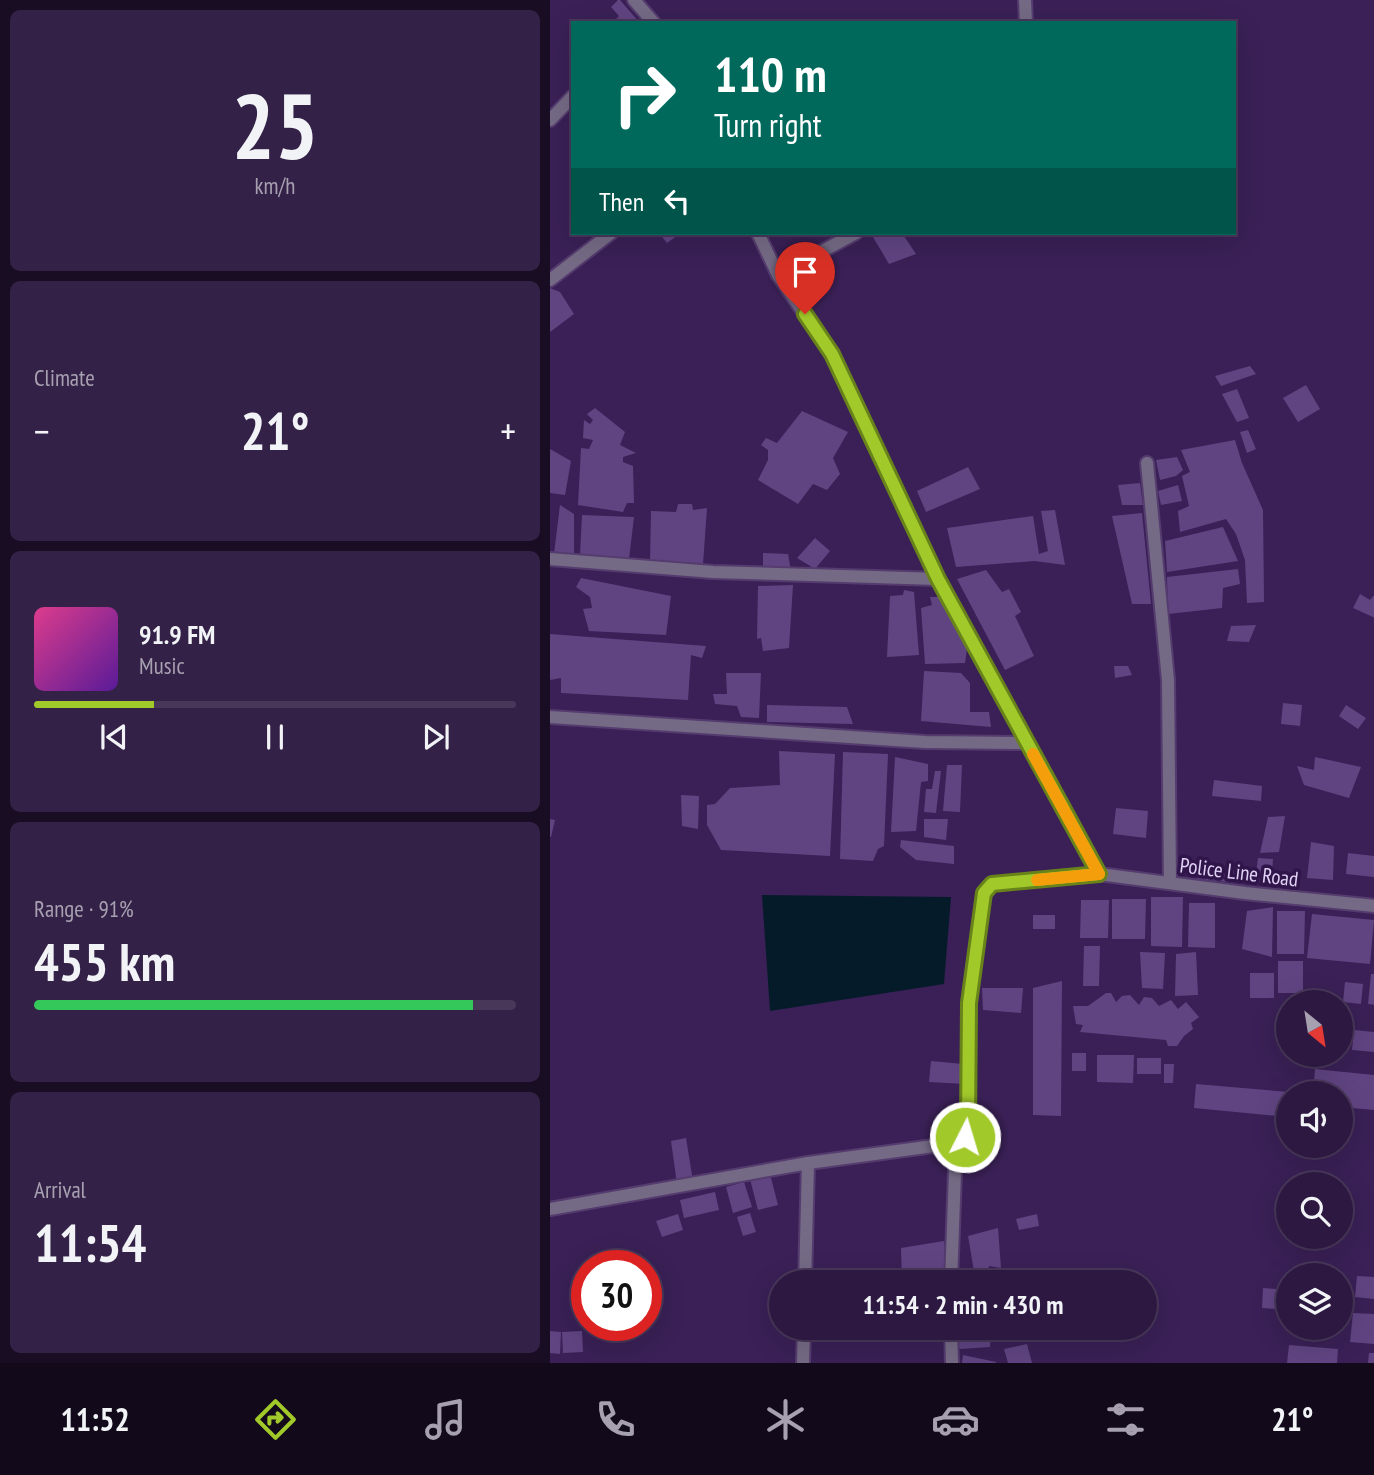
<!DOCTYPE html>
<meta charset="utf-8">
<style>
body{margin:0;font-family:"PT Sans Narrow",sans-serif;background:#342147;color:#f1f3f6;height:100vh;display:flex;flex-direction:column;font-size:26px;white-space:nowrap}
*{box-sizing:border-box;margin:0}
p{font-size:23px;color:#a6a0b1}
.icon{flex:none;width:38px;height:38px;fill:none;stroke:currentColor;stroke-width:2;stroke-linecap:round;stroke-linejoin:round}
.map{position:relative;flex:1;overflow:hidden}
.details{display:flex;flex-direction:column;gap:10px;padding:10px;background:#180d23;width:550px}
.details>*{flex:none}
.guide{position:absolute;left:21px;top:21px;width:665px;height:214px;border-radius:0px;box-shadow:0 7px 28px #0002,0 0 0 2px #483759;background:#00695c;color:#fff;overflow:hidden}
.needle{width:46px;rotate:150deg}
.buttons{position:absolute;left:726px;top:990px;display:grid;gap:14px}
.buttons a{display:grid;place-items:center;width:77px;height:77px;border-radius:50%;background:#2c1840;box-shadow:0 7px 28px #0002,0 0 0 2px #483759;font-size:35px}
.speed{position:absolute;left:21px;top:1250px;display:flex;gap:14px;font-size:35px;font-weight:700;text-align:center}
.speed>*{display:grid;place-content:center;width:91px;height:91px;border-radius:50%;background:#2c1840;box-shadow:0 7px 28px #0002,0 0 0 2px #483759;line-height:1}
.speed .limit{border:10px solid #d22;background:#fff;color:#111}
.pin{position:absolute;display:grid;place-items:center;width:60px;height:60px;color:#fff;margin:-72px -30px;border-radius:50% 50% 50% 0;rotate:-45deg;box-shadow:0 0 7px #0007}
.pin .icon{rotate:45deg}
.me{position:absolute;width:77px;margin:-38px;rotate:5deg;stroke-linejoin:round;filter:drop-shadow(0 0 5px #0008)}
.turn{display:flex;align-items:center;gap:24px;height:147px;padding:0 28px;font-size:32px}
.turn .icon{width:91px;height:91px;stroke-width:2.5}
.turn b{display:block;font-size:49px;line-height:60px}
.then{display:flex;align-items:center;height:66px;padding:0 28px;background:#0003;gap:14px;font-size:26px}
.big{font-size:52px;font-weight:800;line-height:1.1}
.details .widget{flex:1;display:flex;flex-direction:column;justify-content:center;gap:10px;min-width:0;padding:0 24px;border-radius:10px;background:#342147}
.details .dial{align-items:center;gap:0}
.dial b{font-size:91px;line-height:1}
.song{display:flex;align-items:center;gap:21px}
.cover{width:84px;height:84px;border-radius:10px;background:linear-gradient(135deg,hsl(330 70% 55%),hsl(270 70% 35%))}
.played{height:7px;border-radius:4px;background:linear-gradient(90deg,#a1c92a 25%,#483759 25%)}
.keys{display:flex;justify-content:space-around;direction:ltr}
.heat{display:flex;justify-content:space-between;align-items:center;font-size:38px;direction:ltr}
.charge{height:10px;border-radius:5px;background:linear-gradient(90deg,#34c759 91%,#483759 0)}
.trip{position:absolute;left:219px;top:1270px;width:388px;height:70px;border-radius:35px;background:#2c1840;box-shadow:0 7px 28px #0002,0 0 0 2px #483759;font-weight:800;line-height:70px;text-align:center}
.dock{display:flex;height:112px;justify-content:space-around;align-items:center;background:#120a1a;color:#a6a0b1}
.dock .icon{width:49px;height:49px}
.dock .active{color:#a1c92a}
.dock b{font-size:32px;color:#f1f3f6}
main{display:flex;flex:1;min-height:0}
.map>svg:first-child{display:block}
.water{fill:#061b2a}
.building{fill:#604482}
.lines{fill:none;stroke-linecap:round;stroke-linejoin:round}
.minor-casing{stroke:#553c6f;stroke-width:16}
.minor{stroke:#756a85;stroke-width:12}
.route-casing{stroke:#69831b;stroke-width:18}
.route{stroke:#a1c92a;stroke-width:12}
.slow{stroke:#f59e0b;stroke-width:12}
.labels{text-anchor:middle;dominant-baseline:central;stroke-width:7;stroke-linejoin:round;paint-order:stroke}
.street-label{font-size:21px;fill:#e0d2f4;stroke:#30154a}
</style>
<main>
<section class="details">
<div class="widget dial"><b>25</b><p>km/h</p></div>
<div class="widget"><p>Climate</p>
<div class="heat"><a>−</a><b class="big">21°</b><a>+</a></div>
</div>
<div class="widget">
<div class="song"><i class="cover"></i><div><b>91.9 FM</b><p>Music</p></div></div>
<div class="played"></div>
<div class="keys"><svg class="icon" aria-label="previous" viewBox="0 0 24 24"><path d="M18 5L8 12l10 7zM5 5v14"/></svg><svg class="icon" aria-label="pause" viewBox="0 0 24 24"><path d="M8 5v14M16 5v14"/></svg><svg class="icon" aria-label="next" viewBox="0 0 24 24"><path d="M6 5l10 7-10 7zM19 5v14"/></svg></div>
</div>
<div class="widget"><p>Range · 91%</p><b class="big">455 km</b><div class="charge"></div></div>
<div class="widget"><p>Arrival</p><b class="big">11:54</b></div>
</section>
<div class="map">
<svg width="825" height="1363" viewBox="0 0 825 1363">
<rect width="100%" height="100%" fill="#3a2056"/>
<!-- water -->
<path class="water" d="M212 895 401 897 394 984 220 1011Z"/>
<!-- building -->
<path class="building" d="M68 0H70L90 23H62L69 16 61 7Z
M109 233H131L117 243Z
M330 233H352L366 254 339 264 323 237Z
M0 288 10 292 24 314 0 332Z
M700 366 706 374 671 386 665 376Z
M756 385 770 409 748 422 733 398Z
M687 389 699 418 687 422 672 394Z
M45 408 75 432 70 445 86 453 73 457V462L83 466 84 503H77L73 512 28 505 31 448 39 449 43 440 33 438 34 420 40 424 43 420 37 414Z
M252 411 298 432 283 458 290 474 277 490 263 484 248 504 208 480 218 460V450L211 445 216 438 227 443Z
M698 430 706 449 697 453 690 432Z
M685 440 692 463 713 510 714 602 697 603 695 560 686 534 676 519 630 532 628 511 639 506 632 476 640 472 631 450Z
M0 449 21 461 15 495 0 493Z
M627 457 633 470 626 476 610 480 606 460Z
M418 467 430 489 376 512 367 491Z
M590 483 593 505H572L568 485Z
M628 485 632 501 611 505 608 491Z
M128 504H142L143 510 157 508 153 564 100 562 101 511 126 512Z
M10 505 24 514V554H4Z
M505 510 515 565 484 561 406 567 397 528 483 516 489 554 498 551 491 511Z
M592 513 601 604H582L562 516Z
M32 515 84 517 79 559 30 555Z
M673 527 688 561 617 572 615 541Z
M265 538 280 551 265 569 247 558Z
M213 553 238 554 241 571 213 569Z
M688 569 690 584 673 588 672 608 618 614 617 577Z
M436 570 452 592 459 589 471 612 465 616 484 656 455 670 407 579Z
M31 578 121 596 116 635 39 631 33 609 42 608 40 597 26 587Z
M243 585 239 648 213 651 211 638 207 639 208 586Z
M354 590 364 592 369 655 337 657 340 596 353 595Z
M810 594 820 600 825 594V618L803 608Z
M380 597H390L417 649 415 663 375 664 371 608 382 605Z
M706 625 699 642 677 641 681 626Z
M0 634 156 646 152 658 141 655 138 700 11 693V678L0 680Z
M564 666H578L582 675 565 678Z
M374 671 411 673 420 683V712H439L441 727 371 721Z
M176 673H211L209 718 191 717 187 706 165 704 163 694H177Z
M733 703 752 705 750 726 731 724Z
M217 705 297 707 303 724 217 722Z
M796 705 816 718 808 729 789 716Z
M229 751 285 754 280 856 171 850 157 825V805L165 804 180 788 230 785Z
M293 752 338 754 334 846 328 849 323 861 290 859Z
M345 757 378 764V781L371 782 366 831 341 832Z
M765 757 811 767 799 798 754 785 747 766 764 770Z
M397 765H412L410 812 393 811Z
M385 771H391L386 813 374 812 376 789H382Z
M664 780 712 786 711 801 662 796Z
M131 795 149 796 148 829 132 826Z
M566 808 598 811 596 838 563 834Z
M735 816 729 852 710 853 718 817Z
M0 819 5 820 1 837H0Z
M374 819H398L396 840 374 837Z
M351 840 404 846V864L366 860 350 847Z
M761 842 784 846 783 880 757 878Z
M798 853 825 856V877L796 874Z
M708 858 723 859 721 884 705 882Z
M648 866 702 872 700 884 647 879Z
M601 897H633L632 947 601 946Z
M562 899H596L595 939H562Z
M531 900H559L558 938H530Z
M639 903H665V948L638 947Z
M723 907 722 957 692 949 697 911Z
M727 911H755L754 954H727Z
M762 914 824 920 820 964 757 958Z
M483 915H505V929H483Z
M534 946H550L549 986H533Z
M590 952 615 953 613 989 592 988Z
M646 952 648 995 625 996 626 954Z
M728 961H753V993H728Z
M700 973H724V998H700Z
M821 974H825V1005L818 1004Z
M512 981 511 1116 483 1115V988Z
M795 982 813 984 811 1004 793 1002Z
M432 988H473L471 1013 433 1010Z
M556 993H561L566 1002 572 996 580 995 589 1005 594 997 602 998 609 1006 621 1000 628 1009 636 1002 649 1017 641 1023 643 1029 634 1036 627 1046H618L616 1040 530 1032 533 1025 526 1024 523 1006H538Z
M804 1030 825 1032V1052L802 1050Z
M522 1053H536V1071H522Z
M547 1055H584L583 1083 547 1082Z
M587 1058H611V1074H587Z
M381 1061 413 1064 415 1084 379 1082Z
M614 1064H624L623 1083H614Z
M765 1069 825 1075V1110L791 1107V1094H763Z
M646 1084 738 1092V1117L644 1108Z
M136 1138 143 1181 127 1184 121 1141Z
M220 1174 228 1205 208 1210 200 1179Z
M194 1182 202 1207 183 1213 176 1187Z
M165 1192 169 1210 134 1218 130 1200Z
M200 1213 206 1232 193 1236 187 1217Z
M128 1214 133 1230 112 1237 106 1221Z
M487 1214 489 1226 469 1230 466 1219Z
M448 1228 451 1268 439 1266 438 1273 425 1277 418 1236Z
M394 1241 398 1283H352L351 1248Z
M471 1274 472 1283H448L447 1276Z
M807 1276 825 1277V1299L805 1297Z
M713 1288 738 1290V1310L712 1308Z
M803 1313 825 1314V1344L800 1342Z
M409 1328 441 1330 440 1347 410 1349 408 1345Z
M0 1331 11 1332 10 1354 0 1353Z
M32 1331 33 1352 13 1353 12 1332Z
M477 1344 482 1363H458L454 1349Z
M739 1345 788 1349 787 1363H737Z
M819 1353H825V1363H818Z
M413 1355 446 1362V1363H412Z"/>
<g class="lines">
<!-- minor casing -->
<g class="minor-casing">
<path id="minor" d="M84 0 104 23
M475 0 476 23
M0 120 23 96
M208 233 228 275 282 354 388 579 549 874
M228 275 306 233
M0 280 61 233
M597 463 618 680 620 883
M0 559 163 572 388 579
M0 717 375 742 477 743
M0 1209 258 1163
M255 1283 258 1163 406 1143 415 1137 418 1127 419 1003 433 898 434 893 441 884 549 874 695 893 825 906
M401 1283 406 1143
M401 1328 402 1363
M253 1363 254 1328"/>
</g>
<!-- minor -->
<use href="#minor" class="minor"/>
</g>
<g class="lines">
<!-- route casing -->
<g class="route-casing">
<path id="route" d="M255 314 282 354 388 579 549 874 442 884 434 893 419 1003 418 1127 415 1137"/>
</g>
<!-- route -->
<use href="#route" class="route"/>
<!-- slow -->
<path class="slow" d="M483 754 549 874 487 880"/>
</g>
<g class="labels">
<!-- street labels -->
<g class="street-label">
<text transform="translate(689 872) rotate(7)">Police Line Road</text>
</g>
</g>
</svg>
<div class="buttons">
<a><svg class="needle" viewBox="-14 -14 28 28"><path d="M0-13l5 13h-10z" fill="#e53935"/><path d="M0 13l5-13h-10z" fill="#a6a0b1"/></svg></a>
<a><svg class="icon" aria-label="sound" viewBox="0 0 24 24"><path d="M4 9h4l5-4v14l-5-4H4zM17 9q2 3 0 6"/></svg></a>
<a><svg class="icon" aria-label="search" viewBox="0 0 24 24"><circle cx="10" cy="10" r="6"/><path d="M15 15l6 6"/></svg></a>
<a><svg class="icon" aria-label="layers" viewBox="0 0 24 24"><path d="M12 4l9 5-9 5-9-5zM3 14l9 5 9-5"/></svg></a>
</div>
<div class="speed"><div class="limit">30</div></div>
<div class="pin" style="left:255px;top:314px;background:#d93025"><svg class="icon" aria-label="arrive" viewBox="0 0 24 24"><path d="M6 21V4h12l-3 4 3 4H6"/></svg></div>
<svg class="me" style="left:415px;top:1137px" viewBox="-20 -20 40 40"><circle r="17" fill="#a1c92a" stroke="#fff" stroke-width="3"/><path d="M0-11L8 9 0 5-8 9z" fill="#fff"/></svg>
<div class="trip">11:54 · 2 min · 430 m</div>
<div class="guide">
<div class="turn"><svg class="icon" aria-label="right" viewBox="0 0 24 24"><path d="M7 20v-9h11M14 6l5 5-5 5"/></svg><div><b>110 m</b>Turn right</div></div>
<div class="then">Then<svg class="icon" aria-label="left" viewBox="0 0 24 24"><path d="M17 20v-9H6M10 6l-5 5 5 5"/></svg></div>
</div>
</div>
</main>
<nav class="dock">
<b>11:52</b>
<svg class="icon active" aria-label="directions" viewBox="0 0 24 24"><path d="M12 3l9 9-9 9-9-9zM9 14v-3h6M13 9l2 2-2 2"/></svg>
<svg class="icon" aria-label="music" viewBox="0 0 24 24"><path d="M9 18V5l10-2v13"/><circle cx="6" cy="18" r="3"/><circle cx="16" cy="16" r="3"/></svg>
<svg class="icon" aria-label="phone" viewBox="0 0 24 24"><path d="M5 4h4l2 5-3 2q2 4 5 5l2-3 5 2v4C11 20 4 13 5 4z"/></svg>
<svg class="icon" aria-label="climate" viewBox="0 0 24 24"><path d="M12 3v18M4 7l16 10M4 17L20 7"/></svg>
<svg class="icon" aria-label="car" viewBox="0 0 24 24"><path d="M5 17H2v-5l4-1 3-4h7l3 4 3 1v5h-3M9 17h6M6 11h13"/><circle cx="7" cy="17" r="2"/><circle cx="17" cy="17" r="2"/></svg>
<svg class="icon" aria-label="filters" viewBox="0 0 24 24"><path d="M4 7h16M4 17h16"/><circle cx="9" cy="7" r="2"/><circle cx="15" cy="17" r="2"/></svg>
<b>21°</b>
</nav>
